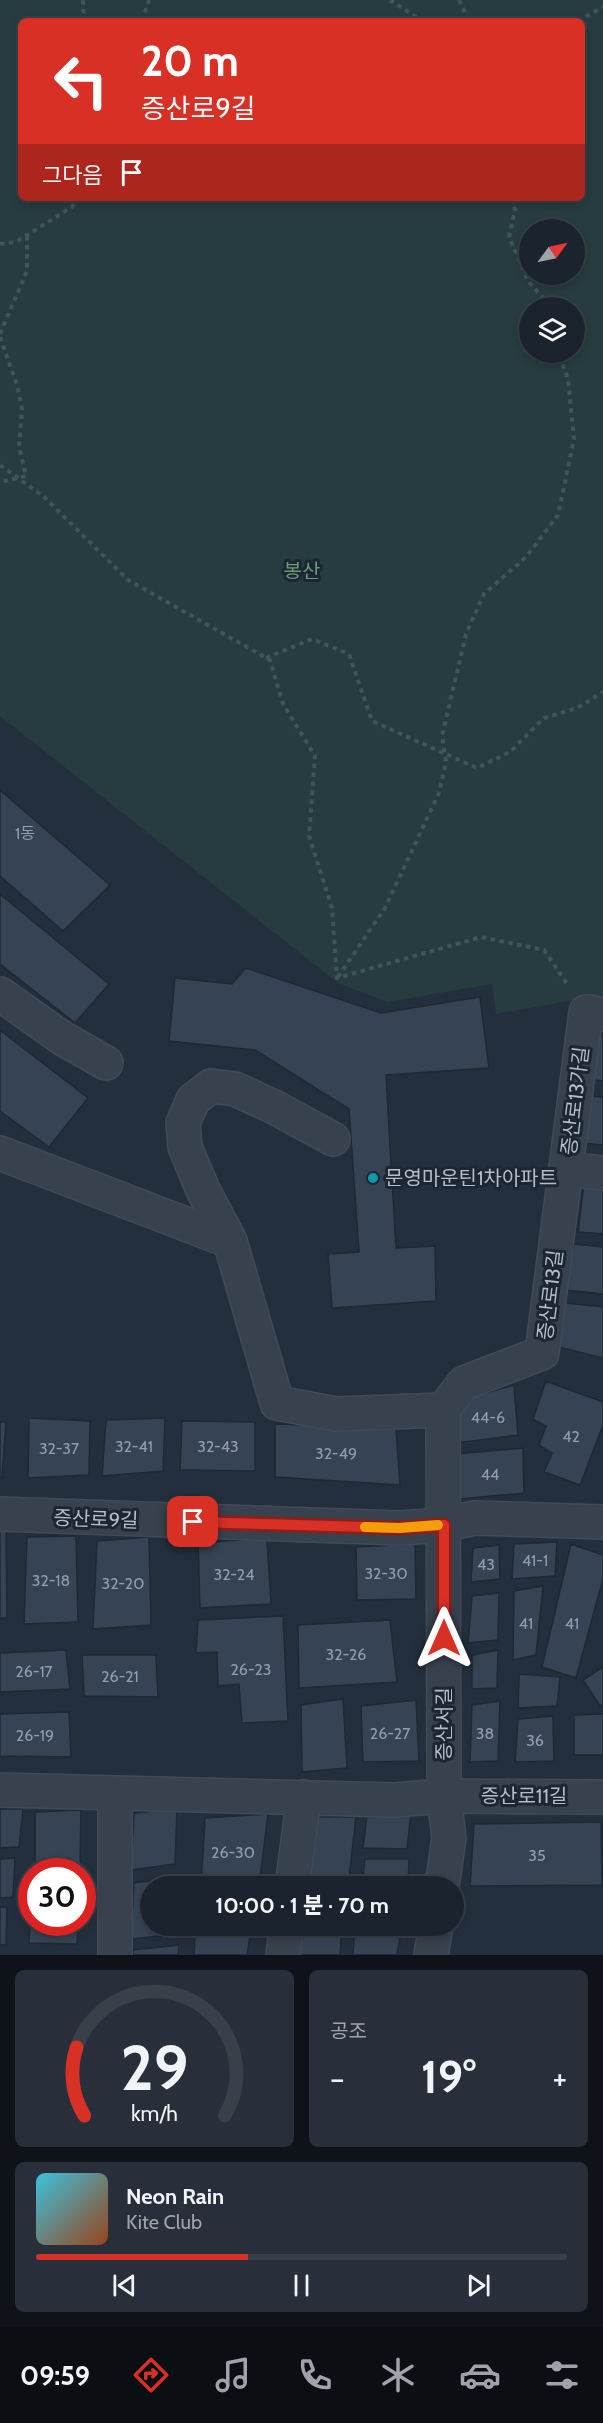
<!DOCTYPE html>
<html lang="ko">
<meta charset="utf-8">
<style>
body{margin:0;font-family:Cabin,"Noto Sans KR",sans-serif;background:#282f3a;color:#f1f3f6;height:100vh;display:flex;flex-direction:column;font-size:22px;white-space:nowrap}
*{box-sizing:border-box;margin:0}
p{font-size:20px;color:#a0a4aa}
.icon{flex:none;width:33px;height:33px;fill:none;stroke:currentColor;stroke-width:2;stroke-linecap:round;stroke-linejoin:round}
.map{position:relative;height:1955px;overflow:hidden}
.details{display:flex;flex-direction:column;gap:15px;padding:15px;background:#0f1319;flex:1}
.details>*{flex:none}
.banner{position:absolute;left:18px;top:18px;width:567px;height:183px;border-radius:9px;box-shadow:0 3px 9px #0003,0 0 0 2px #39404a;background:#d93025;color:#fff;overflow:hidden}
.needle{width:39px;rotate:57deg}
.fabs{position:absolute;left:519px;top:219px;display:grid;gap:12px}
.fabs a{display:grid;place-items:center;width:66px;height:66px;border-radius:50%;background:#1b232e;box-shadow:0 3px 9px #0003,0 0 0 2px #39404a;font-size:30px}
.speed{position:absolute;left:18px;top:1858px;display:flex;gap:12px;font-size:30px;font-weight:700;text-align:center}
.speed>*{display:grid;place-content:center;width:78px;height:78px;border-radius:50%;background:#1b232e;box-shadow:0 3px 9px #0003,0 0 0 2px #39404a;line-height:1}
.speed .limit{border:9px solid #d22;background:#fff;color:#111}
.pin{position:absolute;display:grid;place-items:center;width:51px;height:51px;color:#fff;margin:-26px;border-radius:12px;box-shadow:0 3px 9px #0006}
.me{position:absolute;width:66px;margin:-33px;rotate:0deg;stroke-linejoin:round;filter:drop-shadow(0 0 4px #0008)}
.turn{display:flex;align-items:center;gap:21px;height:126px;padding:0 24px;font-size:27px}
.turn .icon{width:78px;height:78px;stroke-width:2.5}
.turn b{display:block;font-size:42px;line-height:51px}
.then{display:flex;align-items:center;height:57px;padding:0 24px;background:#0003;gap:12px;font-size:22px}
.big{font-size:45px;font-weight:800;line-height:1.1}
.details .tile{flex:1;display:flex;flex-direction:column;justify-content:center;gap:9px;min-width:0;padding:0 21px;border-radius:9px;background:#282f3a}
.details .dial{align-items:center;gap:0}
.dial svg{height:156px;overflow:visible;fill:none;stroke:#39404a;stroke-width:7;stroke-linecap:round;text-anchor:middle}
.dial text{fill:#f1f3f6;stroke:none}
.song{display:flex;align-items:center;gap:18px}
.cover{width:72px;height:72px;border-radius:9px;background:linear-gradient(135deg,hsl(190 70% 55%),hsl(20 70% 35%))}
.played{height:6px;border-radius:3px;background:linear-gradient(90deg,#d93025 40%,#39404a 40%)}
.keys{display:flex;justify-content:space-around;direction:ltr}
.heat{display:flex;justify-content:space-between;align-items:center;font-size:33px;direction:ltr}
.details .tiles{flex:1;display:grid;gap:15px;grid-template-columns:1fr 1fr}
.tile:last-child{grid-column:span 2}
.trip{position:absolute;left:140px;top:1876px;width:324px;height:60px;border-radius:30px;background:#1b232e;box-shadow:0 3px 9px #0003,0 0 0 2px #39404a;font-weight:800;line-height:60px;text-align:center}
.menu{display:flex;height:96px;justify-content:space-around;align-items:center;background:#0b0e12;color:#a0a4aa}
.menu .icon{width:42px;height:42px}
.menu .current{color:#d93025}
.menu b{font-size:27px;color:#f1f3f6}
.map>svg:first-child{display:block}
.green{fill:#263c3f;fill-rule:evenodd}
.building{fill:#364354;stroke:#1f2835;stroke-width:1.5}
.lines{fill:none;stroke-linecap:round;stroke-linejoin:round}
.minor-casing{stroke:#414a57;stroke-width:36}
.path{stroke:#3f5557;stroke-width:4;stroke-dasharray:4.5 4.5;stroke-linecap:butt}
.minor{stroke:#38414e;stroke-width:33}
.route-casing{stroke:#8d1f18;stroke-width:15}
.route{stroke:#d93025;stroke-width:10}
.slow{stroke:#f59e0b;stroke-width:10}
.culture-dot{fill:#0f9aa8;stroke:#1d2633;stroke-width:2}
.labels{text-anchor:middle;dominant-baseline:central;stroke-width:6;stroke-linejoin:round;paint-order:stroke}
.number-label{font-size:16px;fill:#929caa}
.park-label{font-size:20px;fill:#6b9a76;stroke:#1d2633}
.street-label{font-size:20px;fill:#b4bcc9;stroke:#1d2633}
.poi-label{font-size:20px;fill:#b4bcc9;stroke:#1d2633;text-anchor:start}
</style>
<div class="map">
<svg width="603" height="1955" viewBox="0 0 603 1955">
<rect width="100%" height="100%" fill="#242f3e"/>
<!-- green -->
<path class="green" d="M0 0H603V995L496 1014 492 984 387 1002 338 983 0 716ZM21 21H582V198H21ZM530 230H574V274H530ZM530 308H574V352H530Z"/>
<!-- building -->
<path class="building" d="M0 790 110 885 63 931 0 876Z
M0 894 109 984 75 1023 0 964Z
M246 968 381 1013 480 997 489 1068 386 1075 396 1248 435 1246 436 1301 332 1308 328 1254 359 1252 349 1109 255 1050 169 1041 175 978 232 984Z
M0 1030 88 1098 49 1147 0 1111Z
M599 1035H603V1081L593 1080Z
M591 1096 603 1097V1145L582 1143Z
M584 1183 603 1185V1234L578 1232Z
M574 1244 603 1247V1294L565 1290Z
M565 1303 603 1307V1358L555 1346Z
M546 1381 603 1402V1425L580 1485 544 1472 552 1453 539 1445 546 1426 533 1419Z
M514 1385 518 1435 457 1443 460 1400Z
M29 1418 90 1421 89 1475 28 1478Z
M165 1418 163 1471 102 1476 106 1420Z
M182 1421 255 1422V1471L180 1470Z
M0 1422H6L2 1478H0Z
M275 1424 396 1428 400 1485 275 1477Z
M523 1448 524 1493 460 1499 455 1454Z
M6 1528 7 1618H0V1529Z
M76 1536 78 1622 24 1624 27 1537Z
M149 1537 151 1625 93 1629 97 1541Z
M267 1538 271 1604 200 1608 198 1543Z
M557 1542 555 1576 512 1579 514 1544Z
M415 1544 416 1599 357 1600 356 1547Z
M571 1544 603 1555V1579L576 1678 542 1667Z
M499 1545 500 1579 471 1582 473 1548Z
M543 1586 536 1655 513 1660 514 1591Z
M499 1593 498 1640 468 1643 472 1596Z
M283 1616 288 1721 242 1723 239 1684 218 1686 217 1652 196 1653 198 1620Z
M390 1620 397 1682 299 1688 298 1625Z
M66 1650 70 1689 0 1692V1653Z
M498 1650 497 1688 472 1689V1655Z
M82 1655H156L158 1697 84 1696Z
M603 1667V1704L600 1706 583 1680Z
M519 1674 560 1677 557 1706 518 1708Z
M343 1699 347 1768 302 1772 301 1705Z
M416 1700 419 1761 363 1762 361 1706Z
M500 1701 498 1761 470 1762 472 1705Z
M69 1712 71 1757 0 1756V1714Z
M603 1714V1755H574V1715Z
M553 1716 554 1761 515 1762 518 1719Z
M0 1809H23L19 1847 0 1848Z
M177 1809 175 1864 131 1870 134 1813Z
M81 1810 80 1866 35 1868V1812Z
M411 1813 407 1849 363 1848 367 1815Z
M268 1814 259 1887H201L205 1818Z
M316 1817H356L348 1887H307Z
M601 1822 602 1885 470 1886 474 1824Z
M15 1858 13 1897 0 1898V1859Z
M365 1859H409L408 1887H362Z
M180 1877V1887H150V1926H179V1934L131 1939 134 1883Z
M32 1889V1923H78L77 1944 29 1943Z
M0 1907H7L6 1945H0Z
M305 1926H342L340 1955H300Z
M355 1926H402L397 1955H353Z
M195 1936H250L247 1955H194Z
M179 1945 178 1955H133V1950Z"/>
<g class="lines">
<!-- minor casing -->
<g class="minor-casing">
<path id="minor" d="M0 994 62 1038 106 1063
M333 1139 274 1107 235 1089 211 1086 193 1100 183 1123 185 1147 203 1190 230 1241 277 1403 336 1414 443 1410
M0 1153 230 1241
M566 1169 603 1173
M0 1514 399 1528 444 1525 474 1518 603 1522
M0 1790 394 1800 444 1796 603 1797
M115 1793V1955
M292 1887 304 1797
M442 1887 449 1838 444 1796 443 1410 464 1383 542 1353 586 1012 603 1014
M283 1955 287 1926
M431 1955 436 1926"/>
</g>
<!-- path -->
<path class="path" d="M83 0 84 21
M390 0 422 21
M459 0 469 21
M142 21 149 0
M578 21 603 7
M511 198 515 210 509 237 528 281 552 308
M0 244 16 242 72 207 77 198
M0 334 27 271V234
M0 337 17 385 22 409 19 446 26 476 0 482
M0 465 43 496 128 580 270 660 283 704 315 756 309 836 332 908 337 978 481 937 544 950 567 984
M266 658 312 639 349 654 372 721 477 768 510 752 544 718 577 708 603 692
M338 977 385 908 439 793 446 762 442 736 466 634 484 594 527 556 558 515 574 439 568 379 558 352"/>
<!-- minor -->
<use href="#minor" class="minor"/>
</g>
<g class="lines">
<!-- route casing -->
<g class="route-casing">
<path id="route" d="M193 1522 399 1528 444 1525V1638"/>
</g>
<!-- route -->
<use href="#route" class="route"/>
<!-- slow -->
<path class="slow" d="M365 1527 399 1528 438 1525"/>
</g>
<!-- markers -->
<circle class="culture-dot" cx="373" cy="1178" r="6"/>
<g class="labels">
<!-- number labels -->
<g class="number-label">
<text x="25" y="833">1동</text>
<text x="488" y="1417">44-6</text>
<text x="571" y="1436">42</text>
<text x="134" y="1446">32-41</text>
<text x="218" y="1446">32-43</text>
<text x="59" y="1448">32-37</text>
<text x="336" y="1453">32-49</text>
<text x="490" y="1474">44</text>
<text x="535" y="1560">41-1</text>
<text x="486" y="1564">43</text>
<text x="386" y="1573">32-30</text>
<text x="234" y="1574">32-24</text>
<text x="51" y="1580">32-18</text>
<text x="123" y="1583">32-20</text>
<text x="526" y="1623">41</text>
<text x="572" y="1623">41</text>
<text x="346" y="1654">32-26</text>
<text x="251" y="1669">26-23</text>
<text x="34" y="1671">26-17</text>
<text x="120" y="1676">26-21</text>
<text x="390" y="1733">26-27</text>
<text x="485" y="1733">38</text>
<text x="35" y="1735">26-19</text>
<text x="535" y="1740">36</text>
<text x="233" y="1852">26-30</text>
<text x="537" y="1855">35</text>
</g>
<!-- park labels -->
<g class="park-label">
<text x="302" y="571">봉산</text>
</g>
<!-- street labels -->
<g class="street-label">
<text transform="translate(575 1101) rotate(-83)">증산로13가길</text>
<text transform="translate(550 1295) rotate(-83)">증산로13길</text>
<text transform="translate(96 1519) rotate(2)">증산로9길</text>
<text transform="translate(444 1724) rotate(-90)">증산서길</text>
<text x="524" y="1796">증산로11길</text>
</g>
<!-- poi labels -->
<g class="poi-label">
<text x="385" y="1178">문영마운틴1차아파트</text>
</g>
</g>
</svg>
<div class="fabs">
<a><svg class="needle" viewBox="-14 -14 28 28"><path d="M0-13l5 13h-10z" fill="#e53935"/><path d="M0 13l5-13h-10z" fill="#a0a4aa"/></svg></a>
<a><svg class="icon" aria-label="layers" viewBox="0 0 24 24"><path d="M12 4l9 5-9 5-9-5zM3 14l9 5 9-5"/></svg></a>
</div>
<div class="speed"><div class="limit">30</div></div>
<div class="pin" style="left:193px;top:1522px;background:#d93025"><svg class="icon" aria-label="arrive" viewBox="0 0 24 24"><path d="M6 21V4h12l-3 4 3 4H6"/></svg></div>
<svg class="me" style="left:444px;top:1638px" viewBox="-20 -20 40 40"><path d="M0-17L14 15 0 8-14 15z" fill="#d93025" stroke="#fff" stroke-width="4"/></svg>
<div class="trip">10:00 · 1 분 · 70 m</div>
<div class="banner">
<div class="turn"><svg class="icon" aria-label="left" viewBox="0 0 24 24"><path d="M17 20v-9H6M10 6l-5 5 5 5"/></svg><div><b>20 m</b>증산로9길</div></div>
<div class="then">그다음<svg class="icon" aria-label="arrive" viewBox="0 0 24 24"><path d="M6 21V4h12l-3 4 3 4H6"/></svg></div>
</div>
</div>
<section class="details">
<div class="tiles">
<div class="tile dial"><svg viewBox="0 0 100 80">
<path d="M14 69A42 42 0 1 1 86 69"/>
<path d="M14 69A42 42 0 0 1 10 34" stroke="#d93025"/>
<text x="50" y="56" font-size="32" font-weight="700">29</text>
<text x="50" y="72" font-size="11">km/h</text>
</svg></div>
<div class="tile"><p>공조</p>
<div class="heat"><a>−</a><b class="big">19°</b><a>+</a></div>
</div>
<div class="tile">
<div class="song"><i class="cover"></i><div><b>Neon Rain</b><p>Kite Club</p></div></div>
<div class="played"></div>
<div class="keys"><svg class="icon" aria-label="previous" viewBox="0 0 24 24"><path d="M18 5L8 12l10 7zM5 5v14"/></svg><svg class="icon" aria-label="pause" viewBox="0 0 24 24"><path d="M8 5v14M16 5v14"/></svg><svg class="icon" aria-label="next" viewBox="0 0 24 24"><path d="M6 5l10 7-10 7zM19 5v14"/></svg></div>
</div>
</div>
</section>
<nav class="menu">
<b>09:59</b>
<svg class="icon current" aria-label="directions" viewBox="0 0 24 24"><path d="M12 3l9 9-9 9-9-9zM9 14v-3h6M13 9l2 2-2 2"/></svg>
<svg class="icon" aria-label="music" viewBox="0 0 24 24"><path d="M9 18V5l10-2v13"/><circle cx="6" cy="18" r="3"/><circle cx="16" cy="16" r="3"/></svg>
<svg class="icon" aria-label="phone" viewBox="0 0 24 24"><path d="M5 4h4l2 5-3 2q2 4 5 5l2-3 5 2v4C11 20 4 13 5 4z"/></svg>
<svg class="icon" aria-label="climate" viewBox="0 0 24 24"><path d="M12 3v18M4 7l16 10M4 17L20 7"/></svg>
<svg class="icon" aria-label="car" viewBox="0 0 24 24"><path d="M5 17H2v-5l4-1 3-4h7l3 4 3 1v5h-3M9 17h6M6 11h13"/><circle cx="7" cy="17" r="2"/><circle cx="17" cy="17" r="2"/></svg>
<svg class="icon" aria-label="filters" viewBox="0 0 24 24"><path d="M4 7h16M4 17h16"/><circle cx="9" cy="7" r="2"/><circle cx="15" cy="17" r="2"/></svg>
</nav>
